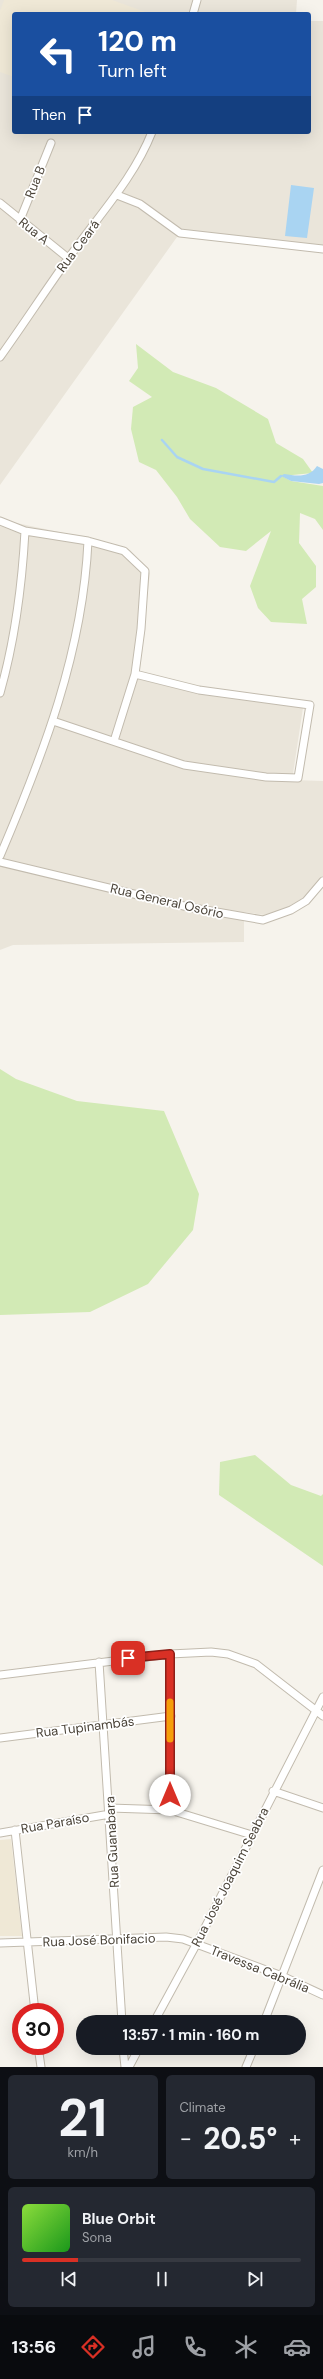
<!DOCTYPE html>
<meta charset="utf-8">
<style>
body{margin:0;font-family:"DM Sans",sans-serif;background:#242831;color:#f1f3f6;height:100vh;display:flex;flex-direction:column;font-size:15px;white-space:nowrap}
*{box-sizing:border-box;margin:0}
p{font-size:13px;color:#9ea1a6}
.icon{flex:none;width:22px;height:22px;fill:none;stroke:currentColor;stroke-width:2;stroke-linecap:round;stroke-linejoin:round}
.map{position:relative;height:2067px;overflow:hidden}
.details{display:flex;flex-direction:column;gap:8px;padding:8px;background:#0d0f14;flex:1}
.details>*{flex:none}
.hud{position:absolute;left:12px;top:12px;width:299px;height:122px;border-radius:4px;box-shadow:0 4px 16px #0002;background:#1a4fa0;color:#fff;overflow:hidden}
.speed{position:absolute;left:12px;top:2003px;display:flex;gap:8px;font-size:20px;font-weight:700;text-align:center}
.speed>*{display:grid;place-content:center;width:52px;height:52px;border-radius:50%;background:#171b24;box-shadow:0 4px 16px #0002;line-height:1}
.speed .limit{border:6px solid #d22;background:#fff;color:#111}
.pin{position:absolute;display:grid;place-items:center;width:34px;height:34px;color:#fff;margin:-17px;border-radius:8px;box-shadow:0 2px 6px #0006}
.me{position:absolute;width:44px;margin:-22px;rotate:0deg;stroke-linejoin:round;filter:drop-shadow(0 0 3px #0008)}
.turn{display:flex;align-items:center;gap:14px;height:84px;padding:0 20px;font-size:18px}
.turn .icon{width:52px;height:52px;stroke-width:2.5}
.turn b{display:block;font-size:28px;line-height:34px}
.then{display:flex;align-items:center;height:38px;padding:0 20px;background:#0003;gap:8px;font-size:15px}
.big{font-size:30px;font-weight:700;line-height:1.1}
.details .widget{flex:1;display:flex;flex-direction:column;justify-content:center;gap:6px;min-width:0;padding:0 14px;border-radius:6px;background:#242831}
.details .dial{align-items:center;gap:0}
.dial b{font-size:52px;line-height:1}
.song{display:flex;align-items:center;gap:12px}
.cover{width:48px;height:48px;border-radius:6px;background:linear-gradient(135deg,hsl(90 70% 55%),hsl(120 70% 35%))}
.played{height:4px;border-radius:2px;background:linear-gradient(90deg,#d93025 20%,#363941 20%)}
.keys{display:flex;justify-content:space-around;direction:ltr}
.heat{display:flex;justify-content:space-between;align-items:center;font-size:22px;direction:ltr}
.details .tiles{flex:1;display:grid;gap:8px;grid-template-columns:1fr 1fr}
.widget:last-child{grid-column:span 2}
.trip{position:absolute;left:76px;top:2015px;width:230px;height:40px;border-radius:20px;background:#171b24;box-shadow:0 4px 16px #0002;font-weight:700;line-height:40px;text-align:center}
.menu{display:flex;height:64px;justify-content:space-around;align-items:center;background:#090b0e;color:#9ea1a6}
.menu .icon{width:28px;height:28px}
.menu .selected{color:#d93025}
.menu b{font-size:18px;color:#f1f3f6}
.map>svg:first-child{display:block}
.residential{fill:#eae5da}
.education{fill:#efe8d6}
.green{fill:#d2eab5}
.water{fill:#a9d4f2}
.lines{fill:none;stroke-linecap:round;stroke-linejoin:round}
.stream{stroke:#a9d4f2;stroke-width:2.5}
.minor-casing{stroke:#c2bbae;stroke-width:9}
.minor{stroke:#fff;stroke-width:7}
.route-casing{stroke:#8d1f18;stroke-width:10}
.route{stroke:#d93025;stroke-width:7}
.slow{stroke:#f59e0b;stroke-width:7}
.labels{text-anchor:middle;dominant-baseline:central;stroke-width:3.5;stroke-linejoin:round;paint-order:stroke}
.street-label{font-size:13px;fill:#4b4439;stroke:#fff}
</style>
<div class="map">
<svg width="323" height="2067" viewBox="0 0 323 2067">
<rect width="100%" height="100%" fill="#f6f3ec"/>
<!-- residential -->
<path class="residential" d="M0 0H297L296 14H14V132H309V21H323V252L177 237 0 485Z
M0 516 7 521 92 539 130 550 150 573 138 679 205 695 303 708 292 780 323 781V876L303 898 281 911 264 915 244 912V942L13 945 0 950Z"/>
<!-- education -->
<path class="education" d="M4 0H112L151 14H14V77L0 72V11Z
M11 1839 22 1936H0V1840Z"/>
<!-- green -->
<path class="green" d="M136 344 173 372 216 388 268 419 276 443 303 459 313 473 282 476 291 481 323 486V530L315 519 300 513 299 543 316 566V587L302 599 307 624 271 622 258 608 250 586 271 531 246 551 220 547 190 519 177 497 156 470 139 462 131 429 133 407 152 397 129 381 138 368Z
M0 1069 16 1079 77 1101 164 1111 199 1194 193 1230 148 1284 90 1312 0 1315Z
M255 1455 291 1485 321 1496 323 1494V1566L219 1495 220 1462Z"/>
<!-- water -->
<path class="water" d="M291 185 314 188 307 238 285 236Z
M317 466 323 469V483L319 484 291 481 281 476 284 474C297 476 309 478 317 466Z"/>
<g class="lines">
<!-- stream -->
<path class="stream" d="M162 440 177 457 203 469 274 482 281 476"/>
<!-- minor casing -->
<g class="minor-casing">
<path id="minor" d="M193 14 197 0
M117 195 140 204 180 233 323 249
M0 203 68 258
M20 220 51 143
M0 357C23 325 45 291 68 259 97 217 133 180 152 132
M0 521 25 531 88 541 124 551 145 571 141 629 135 674 114 741
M0 693C15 640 22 586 25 531
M53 721 184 765 266 777 298 778 310 705 199 690 135 674
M0 856C43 755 83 652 88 541
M0 862 188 907 263 920 291 910 306 901 323 881
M170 1654V1810
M99 1662 122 2022
M0 1675 170 1654 211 1652 228 1654 256 1664 323 1716
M0 1738 171 1716
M273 1791 323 1808
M110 1808 170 1810 252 1835
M15 1830 35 2012
M0 1833 110 1814
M0 1943 166 1937 183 1939 282 1976 323 1995
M154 2022 197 1943 323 1697
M264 2022 323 1870
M38 2046 41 2067
M123 2048 125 2067
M129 2067 139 2048
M246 2067 254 2048"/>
</g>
<!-- minor -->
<use href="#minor" class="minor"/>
</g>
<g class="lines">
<!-- route casing -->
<g class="route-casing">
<path id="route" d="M128 1658 170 1654V1795"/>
</g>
<!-- route -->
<use href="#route" class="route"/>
<!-- slow -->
<path class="slow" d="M170 1702V1739"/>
</g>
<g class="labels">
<!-- street labels -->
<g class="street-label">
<text transform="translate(35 182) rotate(-68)">Rua B</text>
<text transform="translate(34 231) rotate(39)">Rua A</text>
<text transform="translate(78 246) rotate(-53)">Rua Ceará</text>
<text transform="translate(167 901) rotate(13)">Rua General Osório</text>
<text transform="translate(85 1727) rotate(-7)">Rua Tupinambás</text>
<text transform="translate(55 1823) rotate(-10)">Rua Paraíso</text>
<text transform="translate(112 1842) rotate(-93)">Rua Guanabara</text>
<text transform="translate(230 1877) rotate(-63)">Rua José Joaquim Seabra</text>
<text transform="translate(99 1940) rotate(-2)">Rua José Bonifacio</text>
<text transform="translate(260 1969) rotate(22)">Travessa Cabrália</text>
</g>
</g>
</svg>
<div class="speed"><div class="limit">30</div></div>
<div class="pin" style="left:128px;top:1658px;background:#d93025"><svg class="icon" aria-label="arrive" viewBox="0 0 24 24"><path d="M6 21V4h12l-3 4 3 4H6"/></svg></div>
<svg class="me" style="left:170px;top:1795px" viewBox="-20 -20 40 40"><circle r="19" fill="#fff"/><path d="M0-13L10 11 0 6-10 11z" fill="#d93025"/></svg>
<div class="trip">13:57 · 1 min · 160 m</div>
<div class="hud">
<div class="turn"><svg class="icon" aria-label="left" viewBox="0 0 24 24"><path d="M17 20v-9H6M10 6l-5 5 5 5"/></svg><div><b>120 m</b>Turn left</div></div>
<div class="then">Then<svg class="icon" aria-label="arrive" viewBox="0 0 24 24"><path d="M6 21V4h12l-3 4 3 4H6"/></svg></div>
</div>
</div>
<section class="details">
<div class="tiles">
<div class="widget dial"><b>21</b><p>km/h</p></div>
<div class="widget"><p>Climate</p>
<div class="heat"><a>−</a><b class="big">20.5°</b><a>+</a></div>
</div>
<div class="widget">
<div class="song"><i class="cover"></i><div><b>Blue Orbit</b><p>Sona</p></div></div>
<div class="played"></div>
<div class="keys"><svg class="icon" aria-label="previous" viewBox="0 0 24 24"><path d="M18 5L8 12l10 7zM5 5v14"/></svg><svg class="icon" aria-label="pause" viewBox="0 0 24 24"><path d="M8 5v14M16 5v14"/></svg><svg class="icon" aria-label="next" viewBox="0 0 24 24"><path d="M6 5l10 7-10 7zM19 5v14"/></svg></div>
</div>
</div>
</section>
<nav class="menu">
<b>13:56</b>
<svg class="icon selected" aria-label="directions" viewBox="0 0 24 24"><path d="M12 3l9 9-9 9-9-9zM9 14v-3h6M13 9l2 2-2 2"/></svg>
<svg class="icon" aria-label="music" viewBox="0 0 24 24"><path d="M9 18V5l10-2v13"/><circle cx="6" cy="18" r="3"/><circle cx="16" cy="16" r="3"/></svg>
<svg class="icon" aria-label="phone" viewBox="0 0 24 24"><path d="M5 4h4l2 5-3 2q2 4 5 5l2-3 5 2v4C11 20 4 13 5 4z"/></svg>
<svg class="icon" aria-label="climate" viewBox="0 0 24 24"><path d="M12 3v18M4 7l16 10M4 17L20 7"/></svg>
<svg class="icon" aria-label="car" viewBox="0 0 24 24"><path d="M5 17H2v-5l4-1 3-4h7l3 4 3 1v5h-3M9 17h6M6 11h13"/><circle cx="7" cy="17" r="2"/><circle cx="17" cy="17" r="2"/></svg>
</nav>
